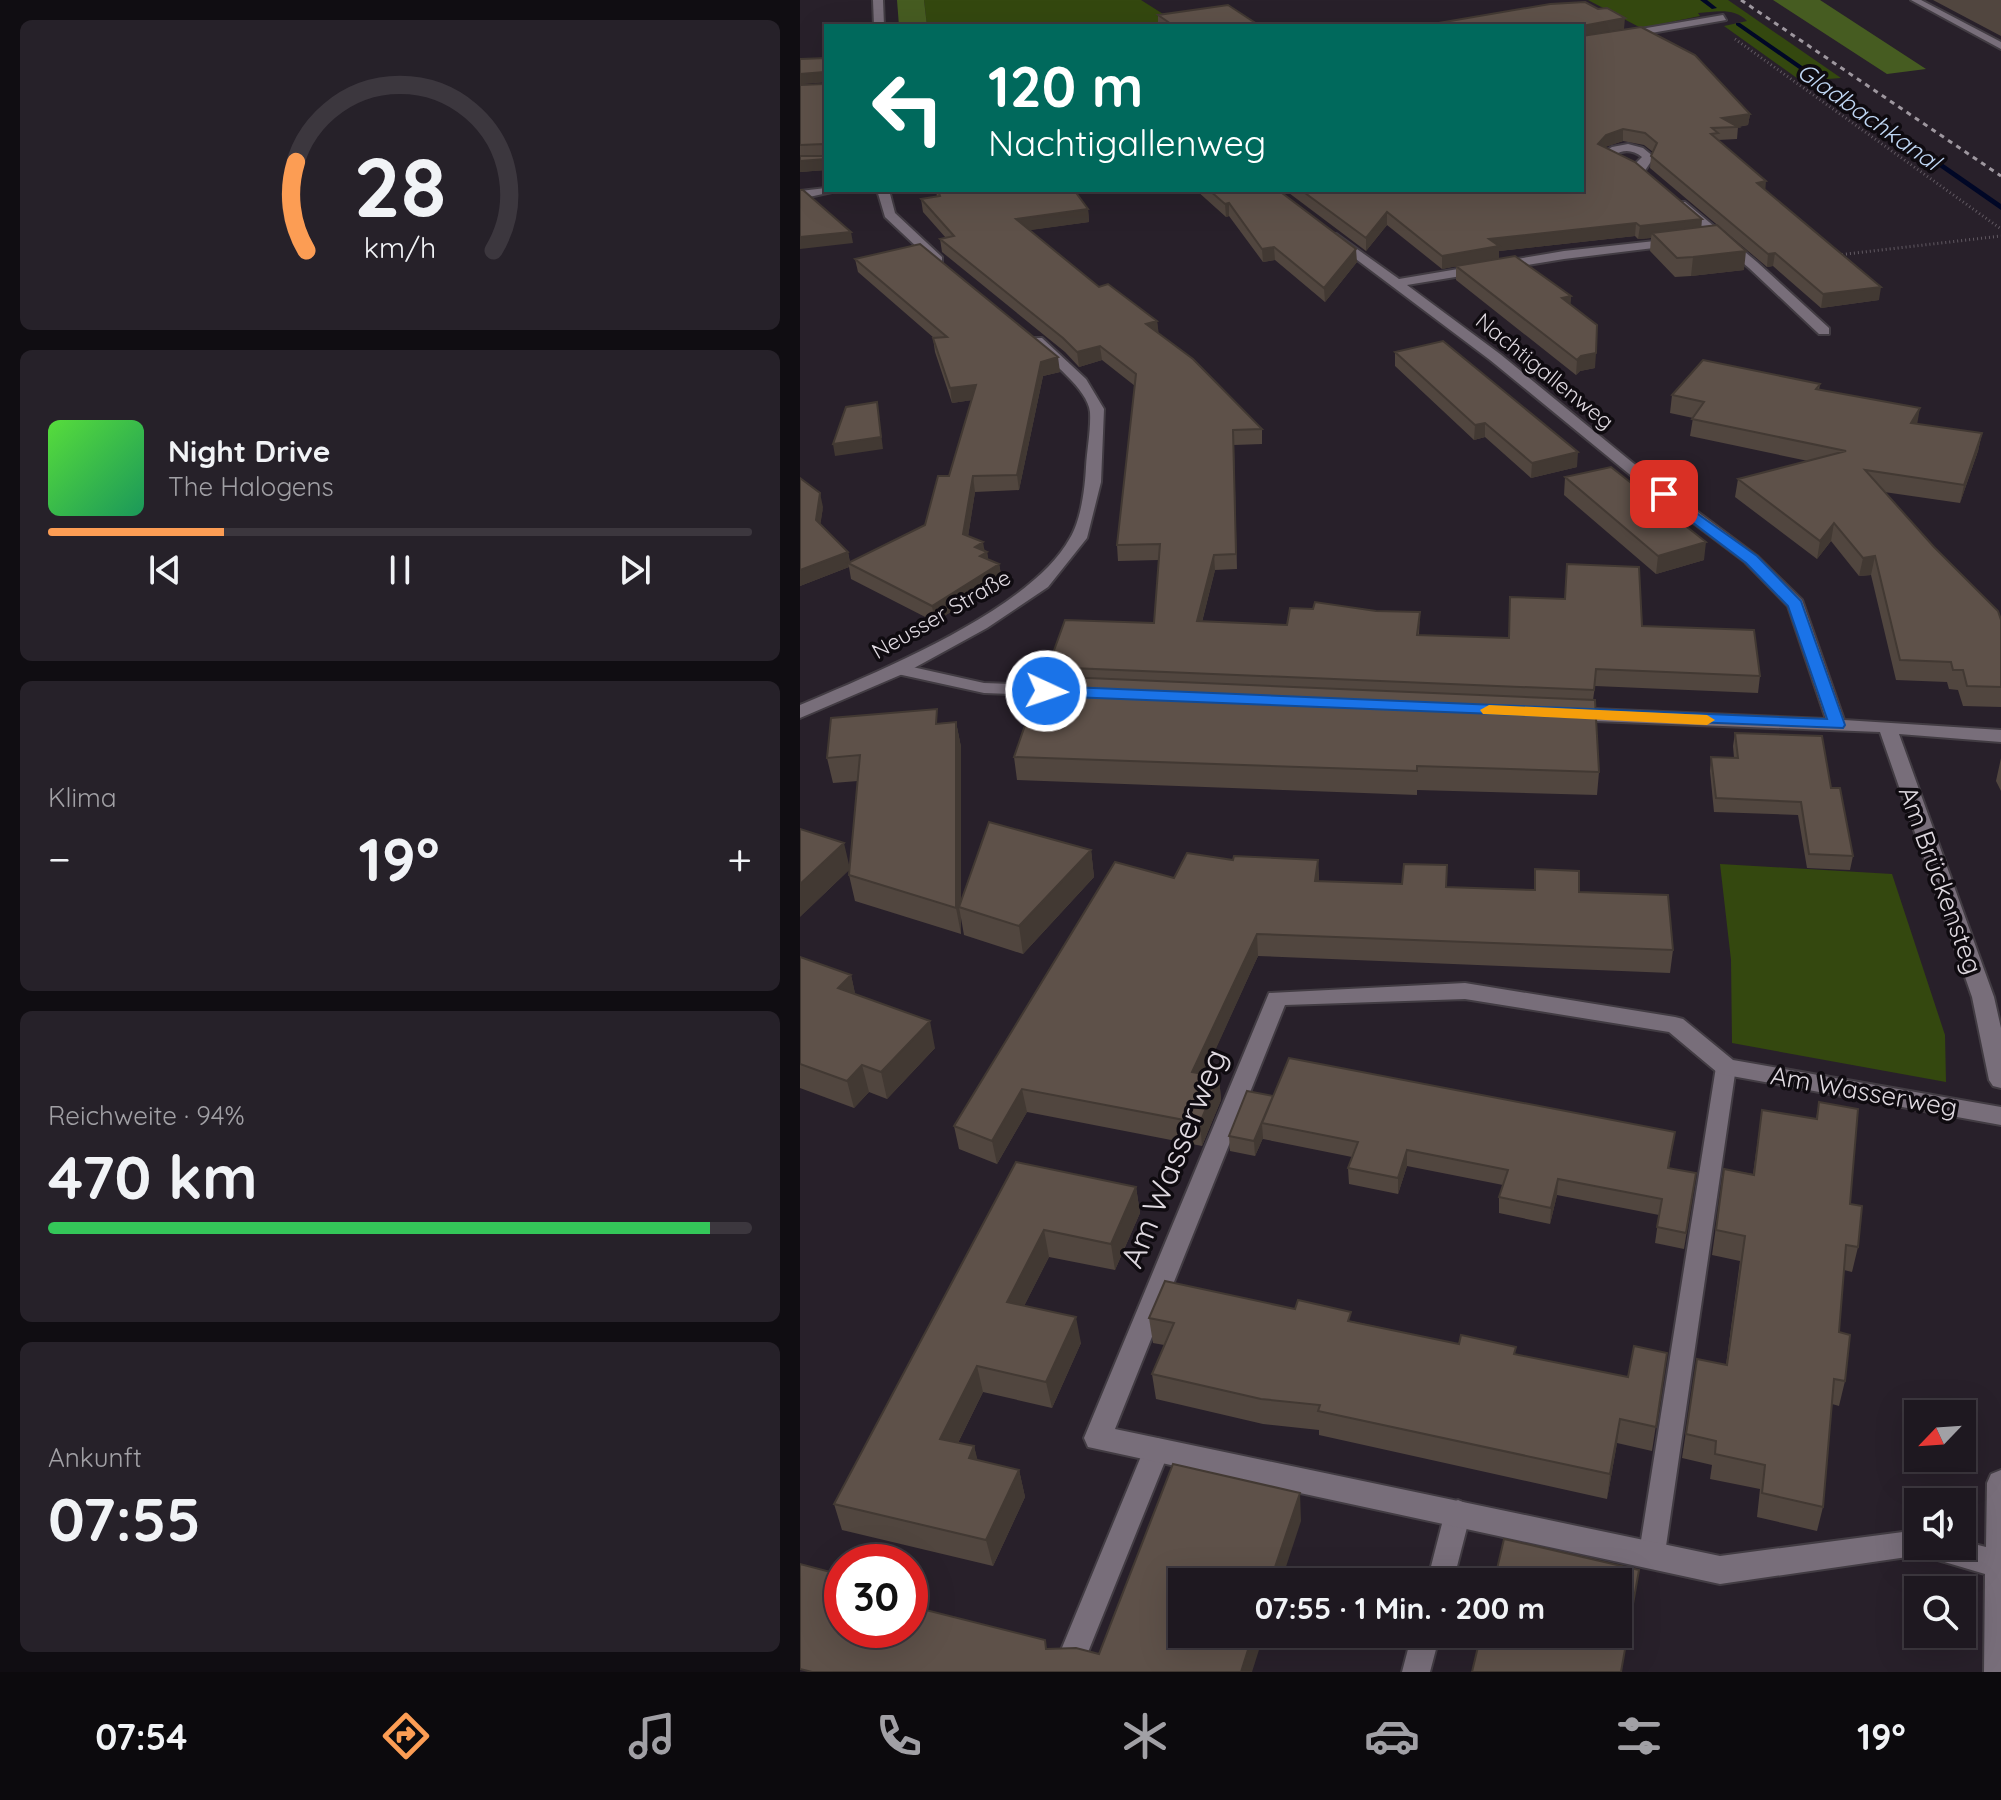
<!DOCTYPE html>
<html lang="de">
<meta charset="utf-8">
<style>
body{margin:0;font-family:Quicksand,sans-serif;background:#262129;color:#f1f3f6;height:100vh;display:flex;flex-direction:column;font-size:30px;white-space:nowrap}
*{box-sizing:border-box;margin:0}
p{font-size:26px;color:#a1a0a5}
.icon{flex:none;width:44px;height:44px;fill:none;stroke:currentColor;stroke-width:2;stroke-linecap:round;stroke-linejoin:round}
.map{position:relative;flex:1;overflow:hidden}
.details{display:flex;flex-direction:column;gap:20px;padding:20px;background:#100d12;width:800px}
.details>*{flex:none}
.hud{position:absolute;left:24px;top:24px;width:760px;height:168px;border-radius:0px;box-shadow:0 8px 32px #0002,0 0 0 2px #3c373e;background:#00695c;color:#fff;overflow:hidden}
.needle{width:52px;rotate:245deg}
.fabs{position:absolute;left:1104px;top:1400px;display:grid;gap:16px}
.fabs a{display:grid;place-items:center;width:72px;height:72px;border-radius:0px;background:#1e1820;box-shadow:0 8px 32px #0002,0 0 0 2px #3c373e;font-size:40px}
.speed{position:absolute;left:24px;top:1544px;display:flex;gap:16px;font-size:40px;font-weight:700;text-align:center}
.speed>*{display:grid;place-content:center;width:104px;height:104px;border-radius:50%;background:#1e1820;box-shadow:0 8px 32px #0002,0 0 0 2px #3c373e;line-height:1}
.speed .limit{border:12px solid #d22;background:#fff;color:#111}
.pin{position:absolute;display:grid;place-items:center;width:68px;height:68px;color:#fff;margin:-34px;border-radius:16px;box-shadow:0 4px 12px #0006}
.me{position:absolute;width:88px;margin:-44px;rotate:93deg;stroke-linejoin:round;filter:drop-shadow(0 0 6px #0008)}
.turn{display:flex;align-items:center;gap:28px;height:168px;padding:0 32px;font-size:36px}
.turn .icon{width:104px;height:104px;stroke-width:2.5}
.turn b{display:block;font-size:56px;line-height:68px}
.big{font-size:60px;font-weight:700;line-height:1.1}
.details .card{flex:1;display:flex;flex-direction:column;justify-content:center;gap:12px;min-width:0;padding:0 28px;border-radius:12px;background:#262129}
.details .dial{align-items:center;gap:0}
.dial svg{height:208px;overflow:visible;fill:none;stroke:#3c373e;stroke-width:7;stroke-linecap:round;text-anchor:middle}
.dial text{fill:#f1f3f6;stroke:none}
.song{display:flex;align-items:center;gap:24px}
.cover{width:96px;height:96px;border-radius:12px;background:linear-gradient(135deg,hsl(110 70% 55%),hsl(150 70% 35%))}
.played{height:8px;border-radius:4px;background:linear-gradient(90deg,#fc9d54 25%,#3c373e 25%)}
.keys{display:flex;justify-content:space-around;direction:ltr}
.heat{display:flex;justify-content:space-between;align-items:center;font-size:44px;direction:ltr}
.charge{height:12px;border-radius:6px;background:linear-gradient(90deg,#34c759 94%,#3c373e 0)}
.trip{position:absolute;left:368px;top:1568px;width:464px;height:80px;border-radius:0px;background:#1e1820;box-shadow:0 8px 32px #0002,0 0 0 2px #3c373e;font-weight:700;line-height:80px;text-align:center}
.tabs{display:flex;height:128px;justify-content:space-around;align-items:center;background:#0c0a0d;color:#a1a0a5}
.tabs .icon{width:56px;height:56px}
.tabs .current{color:#fc9d54}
.tabs b{font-size:36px;color:#f1f3f6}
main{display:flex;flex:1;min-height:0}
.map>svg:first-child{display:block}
.green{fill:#34480f}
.forest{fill:#465c21}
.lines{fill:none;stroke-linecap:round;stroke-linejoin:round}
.stream{fill:#000726;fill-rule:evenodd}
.service-casing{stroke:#423c43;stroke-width:4}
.minor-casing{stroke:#423c43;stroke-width:4}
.tertiary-casing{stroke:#423c43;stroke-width:4}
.path{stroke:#615962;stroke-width:3;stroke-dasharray:1 3;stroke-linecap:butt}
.service{fill:#786e7a;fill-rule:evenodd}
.minor{fill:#786e7a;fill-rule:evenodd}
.tertiary{fill:#786e7a;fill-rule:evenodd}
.rail{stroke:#9e979f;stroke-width:3;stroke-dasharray:5 5;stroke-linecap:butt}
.wall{fill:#51463f}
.shaded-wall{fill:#423933}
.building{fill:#5e5149;stroke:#423933;stroke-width:2}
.route{fill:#1a73e8;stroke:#114b97;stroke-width:2}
.slow{fill:#f59e0b}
.labels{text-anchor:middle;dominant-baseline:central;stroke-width:7;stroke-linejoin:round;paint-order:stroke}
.far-street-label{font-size:22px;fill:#dfd9e0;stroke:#0f0b10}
.far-water-label{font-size:24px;font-style:italic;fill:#bfd6f3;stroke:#0f0b10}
.street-label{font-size:26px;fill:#dfd9e0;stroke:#0f0b10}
.near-street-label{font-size:32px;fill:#dfd9e0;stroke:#0f0b10}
</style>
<main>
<section class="details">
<div class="card dial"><svg viewBox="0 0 100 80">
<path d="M14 69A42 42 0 1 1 86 69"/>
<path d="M14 69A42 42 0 0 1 10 35" stroke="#fc9d54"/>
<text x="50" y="56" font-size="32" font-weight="700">28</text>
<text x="50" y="72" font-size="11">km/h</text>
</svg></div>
<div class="card">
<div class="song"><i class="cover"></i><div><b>Night Drive</b><p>The Halogens</p></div></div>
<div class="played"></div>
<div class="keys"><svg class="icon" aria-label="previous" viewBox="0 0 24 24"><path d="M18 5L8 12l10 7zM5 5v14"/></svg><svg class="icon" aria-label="pause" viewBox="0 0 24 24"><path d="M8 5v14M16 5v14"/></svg><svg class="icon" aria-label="next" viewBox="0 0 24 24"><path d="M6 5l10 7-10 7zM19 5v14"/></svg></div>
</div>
<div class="card"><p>Klima</p>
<div class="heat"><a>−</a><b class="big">19°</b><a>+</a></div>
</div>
<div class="card"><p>Reichweite · 94%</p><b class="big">470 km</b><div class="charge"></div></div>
<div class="card"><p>Ankunft</p><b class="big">07:55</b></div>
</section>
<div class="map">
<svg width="1201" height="1672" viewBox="0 0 1201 1672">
<rect width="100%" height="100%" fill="#28202a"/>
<!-- green -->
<path class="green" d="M124 0H341L382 26H127Z
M788 0H928L1041 78 1001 81 924 26 947 21C934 7 915 12 898 13L900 16 841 28Z
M920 864 1092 874 1145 1035 1146 1082 932 1043 931 960Z"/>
<!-- forest -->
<path class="forest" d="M97 0H124L127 26H99Z
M973 0H1020L1126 69 1087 74Z"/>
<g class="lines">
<!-- stream -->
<path class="stream" d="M900 0H907L917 8 912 9Z
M936 23H940L1201 204V210L936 25Z"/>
<!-- service casing -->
<g class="service-casing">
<path id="service" d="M1111 0H1121L1201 42V49Z
M926 1060 933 1062 936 1067 865 1553 861 1562 852 1565 843 1562 839 1553 916 1067 919 1062Z
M357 1438 366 1441 370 1449 280 1672H252L344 1449 348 1441Z
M658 1500 667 1504 671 1512 653 1582H627L645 1512 649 1504Z
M612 1634H640L630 1672H602Z"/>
</g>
<!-- minor casing -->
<g class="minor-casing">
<path id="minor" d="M923 15 926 20 782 45V39Z
M828 144 843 148 854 157 844 172 834 170V165L842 157C833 150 824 149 814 155L827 162V166L823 167 800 155 812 147Z
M26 188 41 190 0 199V191Z
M877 202H885L957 262 1029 328V334H1019L949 268 877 208Z
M536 234 599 279 764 251 882 238V244L878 245 764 259 607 285 700 354 844 472 957 556 1002 600 1044 720 1201 730V742L1099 734 1194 997 1201 1028V1088L1193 1086 1189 1080 1172 997 1080 732 770 720 761 714 770 708 1026 719 988 606 945 562 834 478 690 360 532 241V235Z
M99 664 184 683 262 686 271 691 262 696 184 693 93 673 90 669Z
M665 983 875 1017 883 1019 933 1060 1201 1107V1125L926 1075 918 1073 869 1032 665 999 485 1005 315 1429 920 1556 1118 1530V1546H1162V1541L1186 1547 1187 1483 1191 1474 1201 1470V1672H1184L1185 1574 1121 1555 920 1584 288 1447 284 1438 469 993Z"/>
</g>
<!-- tertiary casing -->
<g class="tertiary-casing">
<path id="tertiary" d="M73 0H83L84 26H74Z
M77 190H89L95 213 142 257V263H134L85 217Z
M232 338H242L286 379 304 409 301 482 287 538 248 587 187 628 105 673 0 718V705C75 673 231 610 270 538 281 520 285 488 286 467 287 449 291 430 290 412 288 389 249 360 232 344Z"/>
</g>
<!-- path -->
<path class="path" d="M935 39 1201 229
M1038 255 1201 236"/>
<!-- service -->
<use href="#service" class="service"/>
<!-- minor -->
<use href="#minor" class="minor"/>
<!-- tertiary -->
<use href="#tertiary" class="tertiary"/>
<!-- rail -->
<path class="rail" d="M941 0 1201 176"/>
</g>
<!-- wall -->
<path class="wall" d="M1133 0H1201V36Z
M358 15 460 26H358Z
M782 36 950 114 948 125 938 127 937 139 918 140 965 190 1079 300 1021 308 973 266 967 267 850 168 851 156 853 152 844 145 823 141 805 147 901 227 944 270 891 276 875 277 850 251 851 238 838 239 835 236 699 251V259L771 296 770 305 795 368 780 371 776 375 656 280V266L642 269 587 225 566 251 485 190H782Z
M26 58V170L0 172V156H24V155L0 156V85L24 84 26 82 0 84V59Z
M136 190H274L288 209 289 222 229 230 299 287 357 321 358 333 462 429V444L434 445 437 569 415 570 402 622 487 625 576 611 620 612 619 635 708 638 842 626 960 676 958 693 795 686 793 700 799 772 797 795 617 790V795L217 780 214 757 249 676 248 667 354 623 359 560 318 561 317 545 335 386 302 360 279 367 265 352 142 252 140 239 146 238 123 212 121 199 137 197Z
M396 190H478L557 262 525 302 475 260 463 262 429 216 426 217Z
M55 259 260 372 243 376 219 490 175 492 168 536 187 552 188 559 199 564 202 579 135 622 51 579 49 567 0 586 23 507 20 525 48 552 50 562 125 525 149 476 172 400 152 403 135 352 133 338H134L58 272Z
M595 352 777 467 731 478 685 437 674 440 595 366Z
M1020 384 1019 390 1117 424 1182 433 1178 451 1160 503 1084 492 1201 620V707L1163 706 1158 690 1149 689 1147 682 1096 680 1071 575 1059 576 1031 541 1017 559 935 497 938 479 1008 461 890 436 893 418 870 413 872 395Z
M765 477 904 560 856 574 764 495Z
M156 722 161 747V902L291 850 294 877 223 954 164 935 161 918V934L55 901 49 875V870L0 917 50 866 58 781 33 783 27 758 140 723Z
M935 733 1031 788 1053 856 1050 870 1007 868 998 815 914 812 910 771 911 757 934 758 933 746Z
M1201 758V791L1196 781Z
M433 860H518L519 881 602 884 647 865V887L734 890 735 869 779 892 873 950 870 973 458 956 404 1074 419 1077 421 1100 402 1146 227 1112 197 1164 159 1149 154 1126 374 878Z
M0 957 51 975 55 994 135 1048 87 1099 69 1092 54 1108 0 1088Z
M473 1096 875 1132 869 1168 896 1173 884 1249 855 1243 859 1215 757 1195 750 1224 699 1213V1197L703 1185 607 1166 598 1194 549 1184 548 1168 552 1157 463 1139V1138L455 1156 430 1151 429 1136Z
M1019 1102 1050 1204 1058 1247 1052 1272 1044 1270 1039 1332 1045 1381 1039 1406 1032 1404 1023 1507 1017 1531 957 1517 960 1489 910 1479 912 1465 882 1458 897 1359 926 1365 940 1261 912 1255 924 1169 953 1174 962 1110 1016 1119Z
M216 1162 336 1187 340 1213 315 1270 249 1257 224 1306 281 1343 252 1408 183 1392 158 1443 174 1446 177 1460 219 1470 225 1497 193 1566 42 1530 34 1504Z
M349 1318 551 1321 659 1344 828 1377 867 1353 852 1451 817 1443 807 1499 519 1435V1430L463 1424 356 1399 352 1374 364 1345 353 1343Z"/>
<!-- shaded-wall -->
<path class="shaded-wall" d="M825 18 824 29 782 36V25Z
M24 72 26 82 0 84V74Z
M950 114 948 125 936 127 922 118Z
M823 129V141L805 147 797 156 798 144 806 135Z
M26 159V170L0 172V161Z
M966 181 965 194 957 183Z
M429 203V216L426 217 425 204Z
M288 209 289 222 217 232 216 219Z
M587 212V225L566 251V238Z
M902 219 901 232 852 233 851 238 838 239 840 226Z
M836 223 835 236 699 251V259L642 269V256L689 239Z
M51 232 53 243 0 249V237Z
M474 247 475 260 463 262 462 249Z
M556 249 557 262 525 302 524 288Z
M946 251 944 270 891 276 893 257Z
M975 253 973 266 967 267 968 254Z
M1081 287 1079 300 1021 308 1023 294Z
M771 296 770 311 762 298Z
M357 321 359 335 346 324Z
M300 346 302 360 279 367 277 352Z
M796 353 795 368 780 371 776 375 777 360 781 356Z
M258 357 260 372 243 376 219 490 217 475 241 362Z
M176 385 179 399 152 403 150 388Z
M77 402 83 449 35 456 33 444Z
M1120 408 1117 425 1111 423Z
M685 423V437L674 440 675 425Z
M1182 433 1178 451 1160 503 1164 485Z
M778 452 777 467 731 478 732 463Z
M173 476 175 492 166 550 163 534Z
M20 493 23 507 19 534 16 520Z
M1034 523 1031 541 1017 559 1020 541Z
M183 542 185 553 187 552 189 568 182 572 175 547Z
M906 542 904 560 856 574 858 556Z
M48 552 50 564 48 563 49 567 0 586V570Z
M414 555 415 570 398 637 397 621Z
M1075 556 1071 575 1059 576 1063 558Z
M199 564 202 579 135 622 132 606Z
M156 722 161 747V908L159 907 161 918V934L156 908Z
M44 843 50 869 0 917V884Z
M291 850 294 877 223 954 219 926Z
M518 860 519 882 515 881Z
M457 934 458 956 395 1095 392 1072Z
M51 975 57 1002 38 988Z
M130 1021 135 1048 87 1099 81 1072Z
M62 1065 69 1092 54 1108 47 1081Z
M419 1077 421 1100 402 1146 400 1123Z
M222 1089 227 1112 197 1164 192 1141Z
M462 1124 463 1138 455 1156 454 1141Z
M607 1150V1166L598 1194V1178Z
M758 1179 757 1195 750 1224 751 1208Z
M336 1187 340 1213 315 1270 311 1244Z
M244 1230 249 1257 213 1328 207 1302Z
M276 1317 281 1343 252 1408 246 1382Z
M177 1366 183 1392 147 1465 140 1439Z
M820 1419 817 1443 807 1499 810 1474Z
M174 1446 181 1473 169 1458Z
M219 1470 225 1497 193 1566 186 1540Z
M500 1493 501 1521 481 1582H470Z
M453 1634H464L452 1672H441Z"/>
<!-- building -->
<path class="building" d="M785 2 798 9 807 8 825 18 782 26H621L750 4Z
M428 5 460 26H374L358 15Z
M841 27 895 55 950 114 922 118 938 127 912 128 918 133 911 134 966 181 957 183 1081 287 1023 294 975 253 968 254 851 156 857 143 845 133 823 129 806 135 798 144 835 162 902 219 840 226 836 223 689 239 699 246 642 256 587 212 566 238 501 190H782V36Z
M26 58V78L24 72 0 74V59Z
M26 82V146L24 144 0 145V85L24 84Z
M26 150V159L0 161V156H24Z
M0 190H3L51 232 0 237Z
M138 190H274L288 209 216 219 299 287 308 284 357 321 346 324 393 359 462 429 433 430 436 554 414 555 397 621 487 625 490 608 513 609 515 602 576 611 620 612 617 635 709 638 710 597 765 599 767 564 839 567 842 626 954 630 960 676 796 669 794 690 248 667 265 620 354 623 360 544 317 545 336 374 300 346 277 352 263 338 140 239 154 236 121 199 140 196Z
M409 190H478L556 249 524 288 474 247 462 249 429 203 425 204Z
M917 225 946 251 893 257 877 258 852 233Z
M120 244 258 357 241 362 217 475 173 476 163 534 183 542 175 547 187 552 180 556 199 564 132 606 48 563 125 525 138 476H149L176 385 150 388 133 338 147 337 55 259Z
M715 256 771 296 762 298 797 325 796 353 781 356 777 360 656 266Z
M643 341 778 452 732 463 685 423 675 425 595 352Z
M903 360 1020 384 1016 389 1120 408 1111 423 1182 433 1164 485 1065 470 1134 547 1198 611 1201 620V687L1167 686 1163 670H1153L1151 662 1100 660 1075 556 1063 558 1034 523 1020 541 938 479 1046 451 892 419 904 402 872 395Z
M77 402 81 437 33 444 46 407Z
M811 467 906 542 858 556 765 477Z
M0 478 20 493 16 520 48 552 0 570Z
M242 676 795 700 799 772 617 766V771L214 757Z
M137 709 136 724 156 722V908L49 875 60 755 27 758 31 718Z
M935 733 1022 736 1031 788H1040L1053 856 1009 854 1001 802 916 798 911 757 938 758Z
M189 822 291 850 219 926 159 907Z
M0 829 44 843 0 884Z
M387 853 433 860 434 856 518 860 515 881 602 884 604 864 647 865 646 887 735 890V869L779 871V892L868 895 873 950 457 934 392 1072 419 1077 400 1123 222 1089 192 1141 154 1126 315 862 374 878Z
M0 957 51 975 38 988 130 1021 81 1072 62 1065 47 1081 0 1064Z
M489 1058 875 1132 868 1168 896 1173 886 1233 857 1227 862 1199 758 1179 751 1208 699 1197 708 1170 607 1150 598 1178 548 1168 558 1142 462 1123Z
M447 1091 473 1096 454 1141 429 1136Z
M1019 1102 1058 1109 1050 1204 1062 1206 1058 1247 1046 1245 1039 1332 1050 1335 1045 1381 1034 1379 1023 1507 962 1493 965 1465 915 1454 916 1441 886 1434 897 1359 927 1365 945 1236 916 1230 924 1169 954 1175 962 1110 1017 1119Z
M216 1162 336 1187 311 1244 244 1230 207 1302 276 1317 246 1382 177 1366 140 1439 174 1446 169 1458 219 1470 186 1540 34 1504Z
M365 1281 495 1309 498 1300 551 1312 548 1321 659 1344 661 1335 716 1347 714 1354 828 1377 834 1346 867 1353 856 1427 820 1419 810 1474 518 1411 520 1405 461 1399 352 1374 374 1323 349 1318Z
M373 1464 500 1493 470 1582H382V1634H453L441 1672H12L0 1669V1564L42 1575V1630H110V1606L245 1640 246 1649 276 1648 299 1654Z
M704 1539 839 1570 821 1672H672L681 1634H818V1582H694Z"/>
<!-- route -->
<path class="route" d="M864 490 957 556 1001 601 1045 725 1043 728 246 696 238 691 246 686 1027 719 988 606 946 563 859 497V491Z"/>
<!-- slow -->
<path class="slow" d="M689 705 907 715 915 720 907 725 683 714 680 710Z"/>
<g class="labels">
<!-- far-street labels -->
<g class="far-street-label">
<text transform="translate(745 371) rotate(39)">Nachtigallenweg</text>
<text transform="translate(141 614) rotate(-30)">Neusser Straße</text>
</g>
<!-- far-water labels -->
<g class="far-water-label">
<text transform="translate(1069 116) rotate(35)">Gladbachkanal</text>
</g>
<!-- street labels -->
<g class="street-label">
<text transform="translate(1141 880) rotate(70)">Am Brückensteg</text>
<text transform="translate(1064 1091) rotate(10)">Am Wasserweg</text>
</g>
<!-- near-street labels -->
<g class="near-street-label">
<text transform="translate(373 1158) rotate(-68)">Am Wasserweg</text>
</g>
</g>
</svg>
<div class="fabs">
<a><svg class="needle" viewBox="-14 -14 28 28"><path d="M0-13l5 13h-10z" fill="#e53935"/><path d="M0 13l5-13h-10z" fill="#a1a0a5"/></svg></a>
<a><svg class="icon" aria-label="sound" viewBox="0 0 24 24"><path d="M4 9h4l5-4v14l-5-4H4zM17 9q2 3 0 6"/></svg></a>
<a><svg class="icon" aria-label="search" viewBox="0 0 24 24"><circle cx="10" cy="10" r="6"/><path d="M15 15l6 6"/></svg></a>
</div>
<div class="speed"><div class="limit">30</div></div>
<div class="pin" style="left:864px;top:494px;background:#d93025"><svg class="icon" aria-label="arrive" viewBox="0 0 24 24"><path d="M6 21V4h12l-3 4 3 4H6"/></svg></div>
<svg class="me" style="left:246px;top:691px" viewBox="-20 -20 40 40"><circle r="17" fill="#1a73e8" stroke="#fff" stroke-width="3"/><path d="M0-11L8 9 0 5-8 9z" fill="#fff"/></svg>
<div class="trip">07:55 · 1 Min. · 200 m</div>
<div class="hud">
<div class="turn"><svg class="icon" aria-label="left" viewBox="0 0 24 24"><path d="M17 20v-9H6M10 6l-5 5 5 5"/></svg><div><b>120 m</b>Nachtigallenweg</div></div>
</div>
</div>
</main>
<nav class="tabs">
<b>07:54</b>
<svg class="icon current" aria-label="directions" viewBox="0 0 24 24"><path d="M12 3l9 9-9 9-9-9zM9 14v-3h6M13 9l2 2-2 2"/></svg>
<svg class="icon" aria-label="music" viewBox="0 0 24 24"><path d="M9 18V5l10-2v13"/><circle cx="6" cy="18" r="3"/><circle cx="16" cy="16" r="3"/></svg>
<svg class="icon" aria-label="phone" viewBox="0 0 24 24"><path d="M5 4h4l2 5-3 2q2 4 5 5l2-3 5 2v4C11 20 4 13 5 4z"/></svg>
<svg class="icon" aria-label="climate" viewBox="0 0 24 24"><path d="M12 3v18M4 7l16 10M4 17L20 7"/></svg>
<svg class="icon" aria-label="car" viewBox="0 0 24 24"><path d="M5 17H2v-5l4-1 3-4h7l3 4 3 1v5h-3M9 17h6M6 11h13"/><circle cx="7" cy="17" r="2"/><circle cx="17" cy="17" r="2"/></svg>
<svg class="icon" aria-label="filters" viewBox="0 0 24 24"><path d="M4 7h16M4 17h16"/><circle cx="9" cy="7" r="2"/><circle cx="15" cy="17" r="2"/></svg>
<b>19°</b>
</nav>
